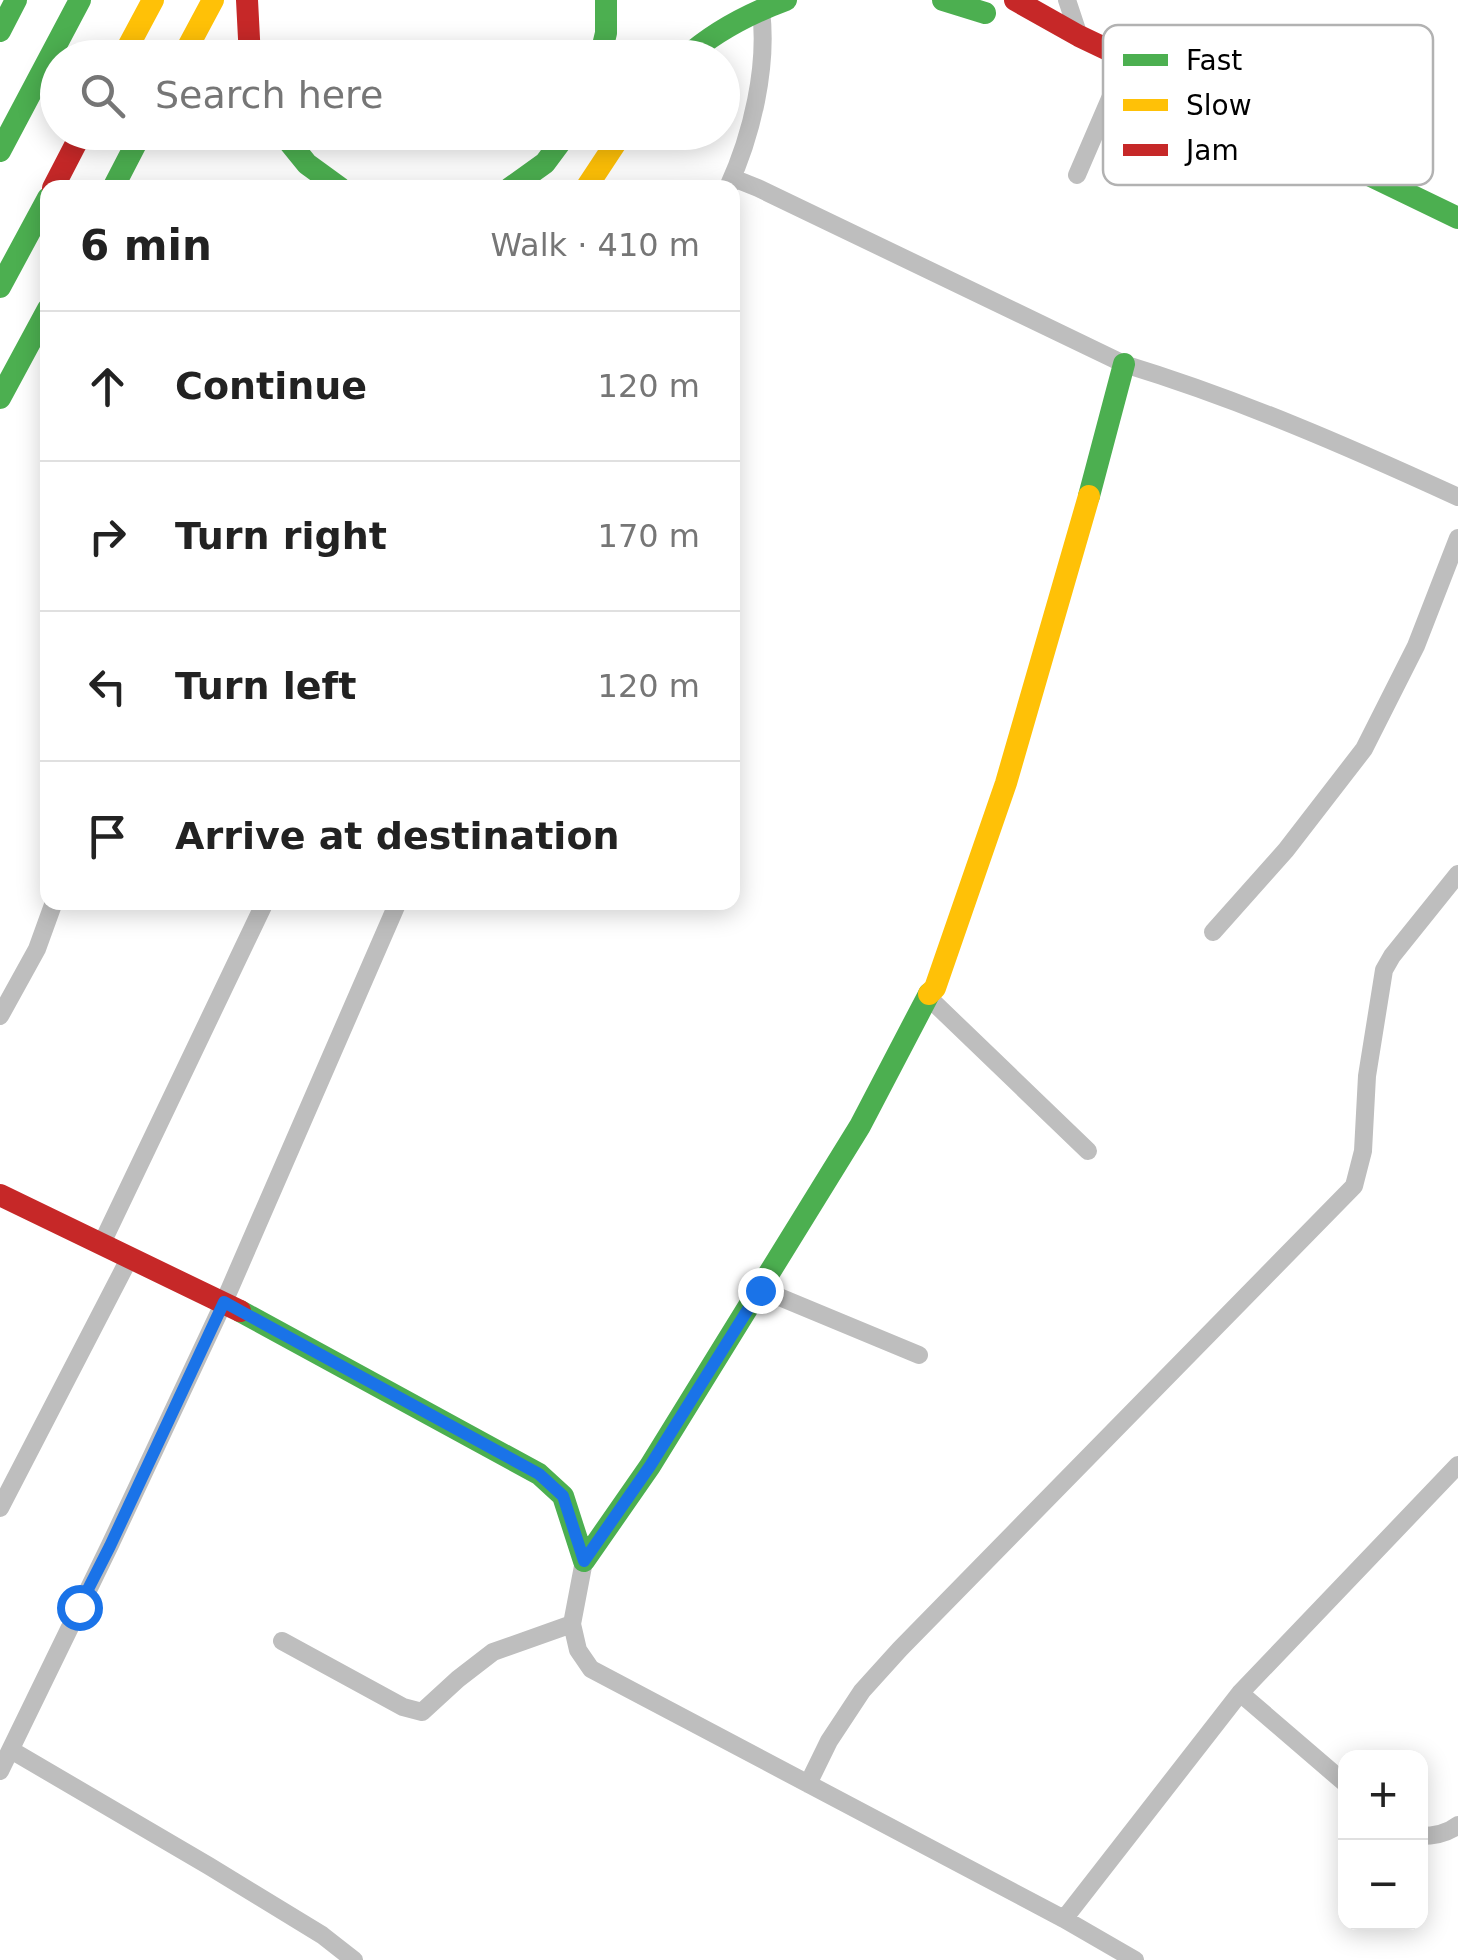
<!DOCTYPE html>
<html lang="en">
<head>
<meta charset="utf-8">
<style>
	body { margin:0; font-family:"DejaVu Sans",sans-serif; background:#f2f2f2; color:#222 }
	.controls { position:absolute; right:30px; bottom:30px; display:grid; overflow:hidden; border-radius:20px; box-shadow:0 5px 25px #0003 }
	.controls button { width:90px; height:90px; display:grid; place-items:center; padding:0; border:0; border-bottom:2px solid #e0e0e0; background:#fff; color:#222; font:50px sans-serif }
	.stop { position:absolute; width:30px; height:30px; margin:-22px; border:8px solid #1a73e8; border-radius:50%; background:#fff }
	.stop.end { background:#1a73e8; border-color:#fff; box-shadow:0 2px 10px #0008 }
	.list { margin:0; padding:0; list-style:none }
	h2 { display:flex; justify-content:space-between; align-items:center; height:130px; margin:0; padding:0 40px; font-size:42px }
	h2 small { font-size:32px; font-weight:400; color:#767676 }
	.list li { display:grid; grid-template-columns:65px 1fr auto; gap:30px; align-items:center; box-sizing:border-box; height:150px; padding:0 40px; border-top:2px solid #e0e0e0 }
	.list b { display:block; font-size:38px; white-space:nowrap }
	.list em { font-size:32px; font-style:normal; color:#767676 }
	.icon { flex:none; width:55px; height:55px; fill:none; stroke:currentColor; stroke-width:2; stroke-linecap:round; stroke-linejoin:round }
	.map { position:relative; flex:none; width:1458px; height:1960px; overflow:hidden }
	.search { position:absolute; background:#fff; box-shadow:0 5px 25px #0003; left:40px; top:40px; width:700px; height:110px; display:flex; align-items:center; gap:25px; box-sizing:border-box; padding:0 35px; border-radius:55px; color:#767676; font-size:38px }
	.panel { position:absolute; background:#fff; box-shadow:0 5px 25px #0003; left:40px; top:180px; width:700px; height:730px; border-radius:20px }
	.map>svg:first-child { display:block }
	.lines { fill:none; stroke-linecap:round; stroke-linejoin:round }
	.street { stroke:#bebebe; stroke-width:18 }
	.fast { stroke:#4caf50; stroke-width:22 }
	.slow { stroke:#ffc107; stroke-width:22 }
	.jam { stroke:#c62828; stroke-width:22 }
	.route { stroke:#1a73e8; stroke-width:12 }
	.key { fill:#fff; stroke:#b2b2b2; stroke-width:2.5 }
	.key-label { font-size:28px; fill:#000 }
</style>
</head>
<body>
<div class="map">
<svg width="1458" height="1960" viewBox="0 0 1458 1960">
	<rect width="100%" height="100%" fill="#fff"/>
	<g class="lines">
		<path class="street" d="M 1067,0 L 1079,36
			M 1077,175 L 1127,59
			M 730,183 L 738,180 L 758,188 L 1124,364 C 1239,399 1349,447 1458,497
			M 728,187 C 752,135 768,67 761,10
			M 1213,932 L 1286,850 L 1364,749 L 1416,646 L 1458,538
			M 927,996 L 1088,1151
			M 0,1016 L 37,949 L 54,902
			M 102,1243 L 265,902
			M 760,1289 L 919,1355
			M 0,1508 L 130,1257
			M 584,1561 L 572,1624 L 578,1650 L 591,1669 L 1064,1919 L 1240,1693 L 1458,1465
			M 282,1641 L 403,1707 L 422,1712 L 458,1679 L 493,1652 L 572,1624
			M 1240,1693 L 1346,1784
			M 11,1750 L 209,1866 L 322,1935 L 354,1960
			M 0,1771 L 110,1545 L 224,1302 L 398,902
			M 808,1784 L 829,1741 L 862,1691 L 900,1649 L 1354,1186 L 1363,1151 L 1367,1076 L 1384,970 L 1392,956 L 1458,874
			M 1420,1836 C 1433,1836 1448,1833 1458,1825
			M 1064,1919 L 1135,1960"/>
		<path class="fast" d="M 943,0 L 985,13
			M 0,31 L 16,0
			M 600,58 L 606,33 L 606,0
			M 685,58 C 715,31 748,14 786,0
			M 1228,107 L 1458,218
			M 281,132 L 307,164 L 340,188
			M 0,151 L 80,0
			M 113,188 L 142,132
			M 510,188 L 545,163 L 568,132
			M 0,287 L 48,198
			M 0,398 L 48,309
			M 1089,496 L 1124,364
			M 240,1311 L 539,1474 L 563,1496 L 584,1561 L 650,1466 L 860,1126 L 929,994"/>
		<path class="slow" d="M 122,58 L 153,0
			M 182,58 L 213,0
			M 586,188 L 623,132
			M 929,994 L 935,988 L 1006,783 L 1089,496"/>
		<path class="jam" d="M 247,0 L 250,58
			M 1015,0 L 1079,36 L 1228,107
			M 53,188 L 82,132
			M 0,1195 L 240,1311"/>
	</g>
	<g class="lines">
		<path class="route" d="M 79,1607 L 110,1546 L 224,1302 L 539,1474 L 563,1496 L 584,1561 L 650,1466 L 760,1290"/>
	</g>
	<rect x="1103" y="25" width="330" height="160" rx="15" class="key"/>
	<rect x="1123" y="54" width="45" height="12" fill="#4caf50"/>
	<rect x="1123" y="99" width="45" height="12" fill="#ffc107"/>
	<rect x="1123" y="144" width="45" height="12" fill="#c62828"/>
	<g class="key-label">
		<text x="1186" y="70">Fast</text>
		<text x="1186" y="115">Slow</text>
		<text x="1186" y="160">Jam</text>
	</g>
</svg>
<div class="controls">
<button>+</button>
<button>−</button>
</div>
<div class="stop" style="left:79px;top:1607px"></div>
<div class="stop end" style="left:760px;top:1290px"></div>
<div class="search"><svg class="icon" aria-label="search" viewBox="0 0 24 24"><circle cx="10" cy="10" r="6"/><path d="M15 15l6 6"/></svg>Search here</div>
<section class="panel">
<h2>6 min<small>Walk · 410 m</small></h2>
<ul class="list">
<li><svg class="icon" aria-label="ahead" viewBox="0 0 24 24"><path d="M12 20V5M6 11l6-6 6 6"/></svg><div><b>Continue</b></div><em>120 m</em></li>
<li><svg class="icon" aria-label="right" viewBox="0 0 24 24"><path d="M7 20v-9h11M14 6l5 5-5 5"/></svg><div><b>Turn right</b></div><em>170 m</em></li>
<li><svg class="icon" aria-label="left" viewBox="0 0 24 24"><path d="M17 20v-9H6M10 6l-5 5 5 5"/></svg><div><b>Turn left</b></div><em>120 m</em></li>
<li><svg class="icon" aria-label="arrive" viewBox="0 0 24 24"><path d="M6 21V4h12l-3 4 3 4H6"/></svg><div><b>Arrive at destination</b></div></li>
</ul>
</section>
</div>
</body>
</html>
